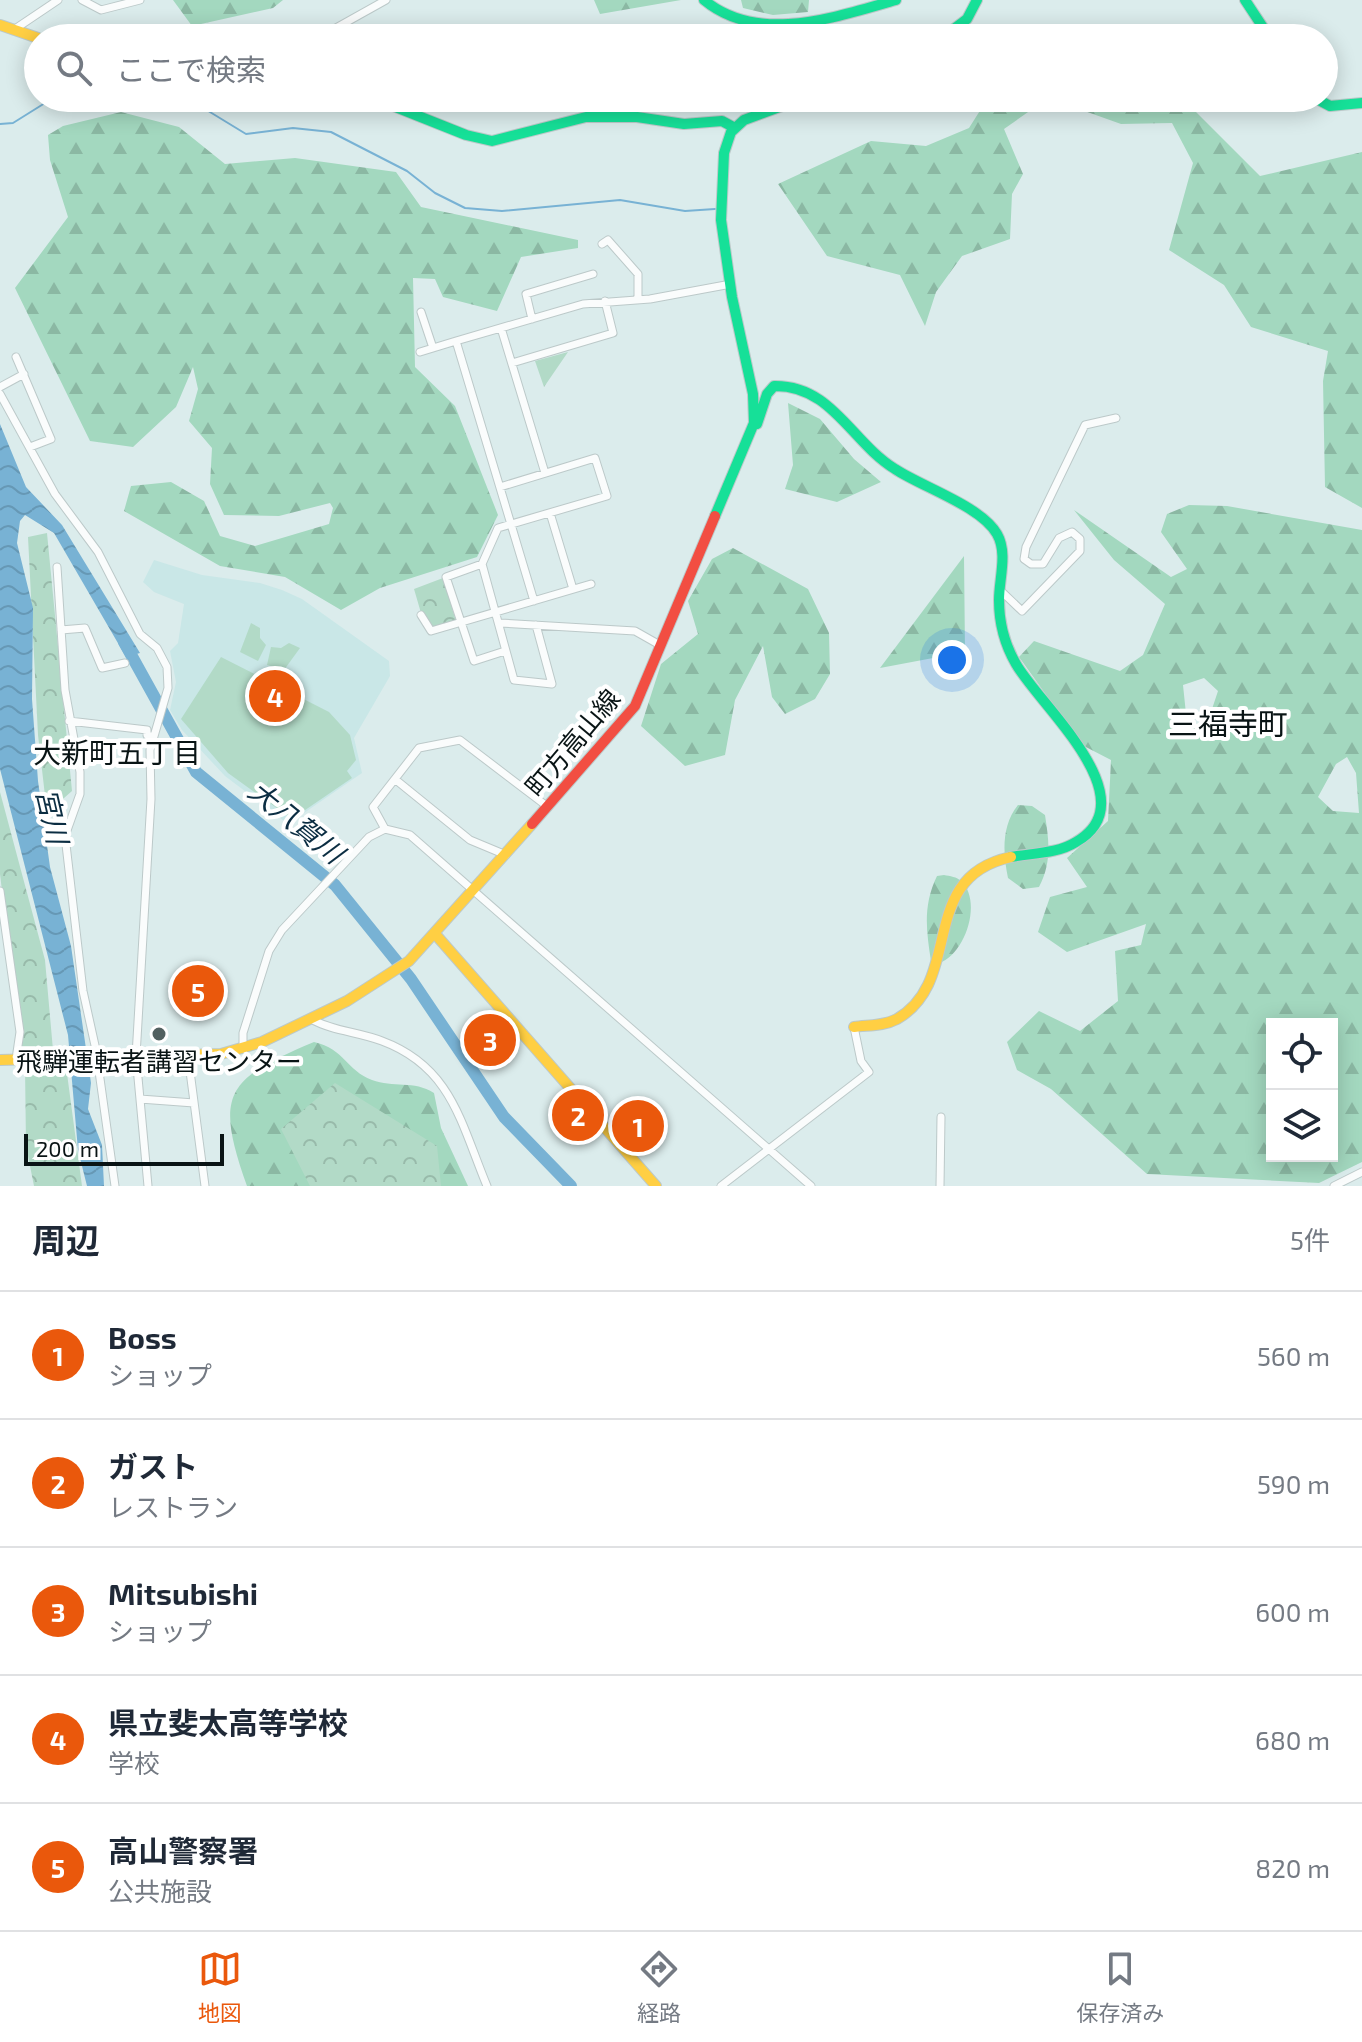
<!DOCTYPE html>
<html lang="ja">
<head>
<meta charset="utf-8">
<style>
	body { margin:0; font-family:"Exo 2","Noto Sans JP",sans-serif; background:#f6f6f7; color:#1f2937 }
	.controls { position:absolute; right:24px; bottom:24px; display:grid; overflow:hidden; border-radius:0px; box-shadow:0 4px 20px #0003 }
	.controls button { width:72px; height:72px; display:grid; place-items:center; padding:0; border:0; border-bottom:2px solid #e0e1e3; background:#fff; color:#1f2937; font:40px sans-serif }
	.scale { position:absolute; left:24px; bottom:20px; width:200px; box-sizing:border-box; padding-left:8px; border:4px solid #091415; border-top:0; font-size:22px; line-height:28px; white-space:nowrap; color:#091415; -webkit-text-stroke:6px #fff; paint-order:stroke }
	.you { position:absolute; left:952px; top:660px; width:28px; height:28px; margin:-20px; border:6px solid #fff; border-radius:50%; background:#1a73e8; box-shadow:0 0 0 12px #1a73e833 }
	.badge { display:grid; place-items:center; width:52px; height:52px; border-radius:50%; background:#ea580c; color:#fff; font-size:26px; font-weight:700 }
	.pin { position:absolute; translate:-50% -50%; border:4px solid #fff; box-shadow:0 2px 8px #0006 }
	.list { margin:0; padding:0; list-style:none }
	h2 { display:flex; justify-content:space-between; align-items:center; height:104px; margin:0; padding:0 32px; font-size:34px }
	h2 small { font-size:26px; font-weight:400; color:#747a83 }
	.list li { display:grid; grid-template-columns:52px 1fr auto; gap:24px; align-items:center; box-sizing:border-box; height:128px; padding:0 32px; border-top:2px solid #e0e1e3 }
	.list b { display:block; font-size:30px; white-space:nowrap }
	.list p { margin:0; font-size:26px; white-space:nowrap; color:#747a83 }
	.list em { font-size:26px; font-style:normal; color:#747a83 }
	.icon { flex:none; width:44px; height:44px; fill:none; stroke:currentColor; stroke-width:2; stroke-linecap:round; stroke-linejoin:round }
	.map { position:relative; flex:none; width:1362px; height:1186px; overflow:hidden }
	.search { position:absolute; background:#fff; box-shadow:0 4px 20px #0003; left:24px; right:24px; top:24px; height:88px; display:flex; align-items:center; gap:20px; box-sizing:border-box; padding:0 28px; border-radius:44px; color:#747a83; font-size:30px }
	.sheet { height:744px; background:#fff }
	nav { display:flex; justify-content:space-around; align-items:center; box-sizing:border-box; height:112px; border-top:2px solid #e0e1e3; background:#fff; font-size:22px; color:#747a83 }
	nav a { display:grid; justify-items:center; gap:4px }
	nav .on { color:#ea580c }
	.map>svg:first-child { display:block }
	.built { fill:#c9e7e7 }
	.grass { fill:#b2dac7 }
	.forest { fill:url(#forest-firs); fill-rule:evenodd }
	.park { fill:url(#park-crowns) }
	.water { fill:url(#water-waves) }
	.lines { fill:none; stroke-linecap:round; stroke-linejoin:round }
	.stream { stroke:#78b2d4; stroke-width:2 }
	.river { stroke:#78b2d4; stroke-width:12 }
	.street-casing { stroke:#bcc9c9; stroke-width:9 }
	.fast-casing { stroke:#bcc9c9; stroke-width:12 }
	.slow-casing { stroke:#bcc9c9; stroke-width:12 }
	.jam-casing { stroke:#bcc9c9; stroke-width:12 }
	.street { stroke:#fafcfc; stroke-width:7 }
	.fast { stroke:#16e098; stroke-width:10 }
	.slow { stroke:#ffcf43; stroke-width:10 }
	.jam { stroke:#f24e42; stroke-width:10 }
	.poi-dot { fill:#526060; stroke:#fff; stroke-width:3 }
	.labels { text-anchor:middle; stroke-width:8; stroke-linejoin:round; paint-order:stroke }
	.street-label { font-size:26px; fill:#091415; stroke:#fff }
	.poi-label { font-size:26px; fill:#091415; stroke:#fff }
	.neighbourhood-label { font-size:28px; fill:#091415; stroke:#fff }
	.water-label { font-size:28px; font-style:italic; fill:#0b2d42; stroke:#fff }
	.quarter-label { font-size:30px; fill:#091415; stroke:#fff }
</style>
</head>
<body>
<div class="map">
<svg width="1362" height="1186" viewBox="0 0 1362 1186">
	<defs>
		<pattern id="forest-firs" width="22" height="20" patternUnits="userSpaceOnUse" patternTransform="scale(2)"><rect width="22" height="20" fill="#a3d8bf"/><path d="M5 1l3.5 6h-7zM16 11l3.5 6h-7z" fill="#8bb8a3"/></pattern>
		<pattern id="park-crowns" width="20" height="18" patternUnits="userSpaceOnUse" patternTransform="scale(2)"><rect width="20" height="18" fill="#b2dac7"/><path d="M2 6a3 3 0 1 1 6 0M12 15a3 3 0 1 1 6 0" fill="none" stroke="#98baaa"/></pattern>
		<pattern id="water-waves" width="16" height="10" patternUnits="userSpaceOnUse" patternTransform="scale(2)"><rect width="16" height="10" fill="#78b2d4"/><path d="M0 5q4-4 8 0t8 0" fill="none" stroke="#6698b5"/></pattern>
	</defs>
	<rect width="100%" height="100%" fill="#dbecec"/>
	<path class="built" d="M 154,560 L 202,575 L 260,583 L 282,590 L 302,599 L 389,661 L 390,676 L 354,738 L 362,773 L 288,824 L 225,776 L 182,730 L 170,710 L 176,682 L 170,651 L 178,643 L 184,604 L 154,592 L 143,582 Z"/>
	<path class="grass" d="M 251,623 L 260,628 L 260,638 L 266,645 L 258,661 L 240,652 Z
		M 289,643 L 300,648 L 284,670 L 267,665 L 271,647 L 281,648 Z
		M 221,657 L 329,712 L 350,735 L 356,760 L 347,771 L 352,778 L 292,819 L 228,773 L 181,719 Z"/>
	<path class="forest" d="M 173,0 L 283,0 L 273,8 L 192,26 Z
		M 594,0 L 681,0 L 600,14 Z
		M 741,0 L 809,0 L 808,12 L 773,15 L 743,8 Z
		M 988,98 L 1182,98 L 1260,176 L 1362,152 L 1362,508 L 1325,487 L 1323,381 L 1328,351 L 1251,327 L 1224,285 L 1169,250 L 1193,163 L 1172,123 L 1121,124 L 1048,98 L 1004,129 L 1023,174 L 1012,194 L 1010,239 L 962,256 L 936,292 L 925,326 L 900,275 L 827,256 L 778,184 L 871,141 L 926,146 L 969,128 Z
		M 121,112 L 179,127 L 225,164 L 295,158 L 396,172 L 421,207 L 578,240 L 578,248 L 521,257 L 497,311 L 443,297 L 435,279 L 413,278 L 415,367 L 455,406 L 498,515 L 477,557 L 380,588 L 341,610 L 285,577 L 220,566 L 124,511 L 131,486 L 171,482 L 204,501 L 220,536 L 255,546 L 329,524 L 333,508 L 330,503 L 279,516 L 224,515 L 210,484 L 212,448 L 189,421 L 198,389 L 193,367 L 176,407 L 133,447 L 90,441 L 15,288 L 68,217 L 50,160 L 48,135 L 63,126 Z
		M 788,403 L 820,419 L 854,459 L 881,482 L 837,502 L 785,489 L 793,465 Z
		M 1189,505 L 1227,506 L 1362,530 L 1362,1162 L 1319,1183 L 1147,1174 L 1051,1089 L 1017,1070 L 1007,1042 L 1039,1011 L 1080,1031 L 1118,1001 L 1115,951 L 1141,945 L 1146,924 L 1067,952 L 1038,932 L 1050,897 L 1087,887 L 1067,858 L 1108,821 L 1111,760 L 1082,745 L 1019,657 L 1034,641 L 1120,671 L 1143,655 L 1165,604 L 1114,560 L 1074,510 L 1171,577 L 1187,569 L 1161,532 L 1167,514 ZM 1204,678 L 1218,691 L 1212,709 L 1188,733 L 1183,685 ZM 1347,757 L 1356,773 L 1359,813 L 1333,811 L 1318,797 L 1336,764 ZM 1272,1024 L 1332,1024 L 1332,1156 L 1272,1156 Z
		M 733,548 L 808,589 L 829,633 L 830,674 L 815,699 L 785,714 L 772,697 L 763,646 L 735,700 L 725,755 L 685,766 L 641,726 L 661,664 L 698,634 L 688,601 L 712,559 Z
		M 964,556 L 965,652 L 880,668 Z
		M 1018,805 L 1032,806 L 1045,815 C 1049,841 1052,862 1039,887 L 1023,889 L 1008,878 C 1003,854 1001,826 1018,805 Z
		M 944,875 C 950,876 957,877 961,881 C 983,901 965,955 939,963 L 931,961 C 926,930 923,905 937,876 Z
		M 314,1042 C 345,1049 346,1070 372,1080 C 393,1088 414,1080 434,1093 L 441,1128 L 468,1186 L 247,1186 C 214,1093 226,1079 314,1042 Z"/>
	<path class="park" d="M 568,352 L 544,387 L 535,361 Z
		M 47,533 L 72,791 L 47,813 L 38,735 L 28,537 Z
		M 443,578 L 456,621 L 432,628 L 421,613 L 414,589 Z
		M 0,792 L 45,960 L 53,1050 L 21,1051 L 0,874 Z
		M 66,1066 L 82,1186 L 34,1186 L 26,1146 L 25,1067 Z
		M 335,1083 L 437,1146 L 441,1186 L 310,1186 L 281,1129 Z"/>
	<path class="water" d="M 0,424 L 26,487 L 62,525 L 140,653 L 126,657 L 54,533 L 25,515 L 20,521 L 17,543 L 33,608 L 32,699 L 38,781 L 50,867 L 71,946 L 91,1083 L 88,1109 L 102,1145 L 104,1186 L 87,1186 L 78,1150 L 68,1035 L 0,769 Z"/>
	<g class="lines">
		<path class="stream" d="M 187,98 L 246,134 L 293,128 L 331,132 L 407,171 L 435,193 L 465,208 L 502,211 L 620,200 L 685,211 L 715,209
			M 0,124 L 13,123 L 53,98"/>
		<path class="river" d="M 124,642 L 196,772 L 335,885 L 411,979 L 504,1117 L 571,1186"/>
		<defs>
			<path id="street" d="M 82,0 L 101,10 L 140,0
				M 15,29 L 58,0
				M 318,38 L 386,0
				M 602,244 L 608,240 L 638,274 L 638,299
				M 421,312 L 433,348
				M 532,319 L 526,294 L 593,274
				M 501,328 L 545,473
				M 420,352 L 456,341
				M 16,357 L 51,439 L 30,447
				M 512,363 L 613,333 L 605,301
				M 0,387 L 24,374
				M 0,394 L 55,494 L 98,552 L 140,634 L 157,648 L 167,667 L 168,688 L 150,750 L 151,799 L 136,1056 L 148,1186
				M 500,487 L 595,458 L 607,496 L 498,528 L 482,564 L 514,680 L 552,684 L 536,625
				M 550,513 L 573,589
				M 482,564 L 446,577 L 474,661 L 505,651
				M 57,567 L 65,690 L 80,772 L 80,794 L 65,836 L 83,991 L 96,1050 L 115,1186
				M 1000,590 L 1022,611 L 1080,551 L 1080,539 L 1072,532 L 1059,538 L 1043,564 L 1031,564 L 1024,559 L 1026,547 L 1085,425 L 1116,418
				M 534,601 L 456,341 L 583,304 L 650,299 L 731,284
				M 421,615 L 431,631 L 591,584
				M 500,623 L 635,631 L 658,644
				M 61,630 L 85,628 L 102,668 L 125,663
				M 69,721 L 147,730 L 147,735 L 152,736
				M 396,780 L 470,840 L 506,855
				M 385,829 L 373,807 L 419,748 L 460,740 L 548,807
				M 0,891 L 20,1032 L 16,1059
				M 311,1019 C 332,1031 359,1032 382,1041 C 452,1067 461,1124 487,1186
				M 243,1049 L 243,1033 L 269,951 L 282,930 L 369,837 L 385,829 L 410,835 L 811,1186
				M 188,1056 L 205,1186
				M 140,1099 L 194,1103
				M 721,1186 L 869,1072 L 861,1061 L 854,1027
				M 940,1186 L 941,1117
				M 1334,1186 L 1362,1172"/>
			<path id="fast" d="M 704,0 C 758,45 835,17 896,0
				M 1245,0 L 1270,38
				M 942,38 L 967,19 L 977,0
				M 373,98 L 466,135 L 492,141 L 586,117 L 637,117 L 684,124 L 722,121 L 735,128
				M 1315,98 L 1330,106 L 1362,103
				M 757,424 L 767,394 L 774,386 C 832,385 851,442 895,469 C 922,487 981,506 997,534 C 1008,553 999,579 999,600 C 999,622 1005,645 1016,664 C 1039,705 1150,799 1076,842 C 1057,854 1032,853 1011,857
				M 715,516 L 754,423 L 753,394 L 732,297 L 721,220 L 724,153 L 731,132 L 744,120 L 804,98"/>
			<path id="slow" d="M 0,25 L 38,38
				M 436,935 L 656,1186
				M 854,1027 C 868,1025 884,1026 897,1019 C 965,980 916,877 1011,857
				M 0,1060 L 221,1054 L 262,1042 L 347,1001 L 409,961 L 532,824"/>
			<path id="jam" d="M 532,824 L 635,706 L 715,516"/>
		</defs>
		<use href="#street" class="street-casing"/>
		<use href="#fast" class="fast-casing"/>
		<use href="#slow" class="slow-casing"/>
		<use href="#jam" class="jam-casing"/>
		<use href="#street" class="street"/>
		<use href="#fast" class="fast"/>
		<use href="#slow" class="slow"/>
		<use href="#jam" class="jam"/>
	</g>
	<circle class="poi-dot" cx="159" cy="1034" r="8"/>
	<g class="labels">
		<g class="street-label">
			<text transform="translate(573 743) rotate(-50)" y="9">町方高山線</text>
		</g>
		<g class="poi-label">
			<text x="159" y="1071">飛騨運転者講習センター</text>
		</g>
		<g class="neighbourhood-label">
			<text x="117" y="763">大新町五丁目</text>
		</g>
		<g class="water-label">
			<text transform="translate(52 816) rotate(77)" y="10">宮川</text>
			<text transform="translate(296 822) rotate(39)" y="10">大八賀川</text>
		</g>
		<g class="quarter-label">
			<text x="1228" y="735">三福寺町</text>
		</g>
	</g>
</svg>
<div class="controls">
<button><svg class="icon" aria-label="locate" viewBox="0 0 24 24"><circle cx="12" cy="12" r="6"/><path d="M12 2v4M12 18v4M2 12h4M18 12h4"/></svg></button>
<button><svg class="icon" aria-label="layers" viewBox="0 0 24 24"><path d="M12 4l9 5-9 5-9-5zM3 14l9 5 9-5"/></svg></button>
</div>
<div class="scale">200 m</div>
<div class="you"></div>
<div class="pin badge" style="left:638px;top:1126px">1</div>
<div class="pin badge" style="left:578px;top:1115px">2</div>
<div class="pin badge" style="left:490px;top:1040px">3</div>
<div class="pin badge" style="left:275px;top:696px">4</div>
<div class="pin badge" style="left:198px;top:991px">5</div>
<div class="search"><svg class="icon" aria-label="search" viewBox="0 0 24 24"><circle cx="10" cy="10" r="6"/><path d="M15 15l6 6"/></svg>ここで検索</div>
</div>
<section class="sheet">
<h2>周辺<small>5件</small></h2>
<ul class="list">
<li><span class="badge">1</span><div><b>Boss</b><p>ショップ</p></div><em>560 m</em></li>
<li><span class="badge">2</span><div><b>ガスト</b><p>レストラン</p></div><em>590 m</em></li>
<li><span class="badge">3</span><div><b>Mitsubishi</b><p>ショップ</p></div><em>600 m</em></li>
<li><span class="badge">4</span><div><b>県立斐太高等学校</b><p>学校</p></div><em>680 m</em></li>
<li><span class="badge">5</span><div><b>高山警察署</b><p>公共施設</p></div><em>820 m</em></li>
</ul>
</section>
<nav>
<a class="on"><svg class="icon" aria-label="map" viewBox="0 0 24 24"><path d="M3 6l6-2 6 2 6-2v14l-6 2-6-2-6 2zM9 4v14M15 6v14"/></svg>地図</a>
<a><svg class="icon" aria-label="directions" viewBox="0 0 24 24"><path d="M12 3l9 9-9 9-9-9zM9 14v-3h6M13 9l2 2-2 2"/></svg>経路</a>
<a><svg class="icon" aria-label="saved" viewBox="0 0 24 24"><path d="M7 4h10v16l-5-4-5 4z"/></svg>保存済み</a>
</nav>
</body>
</html>
